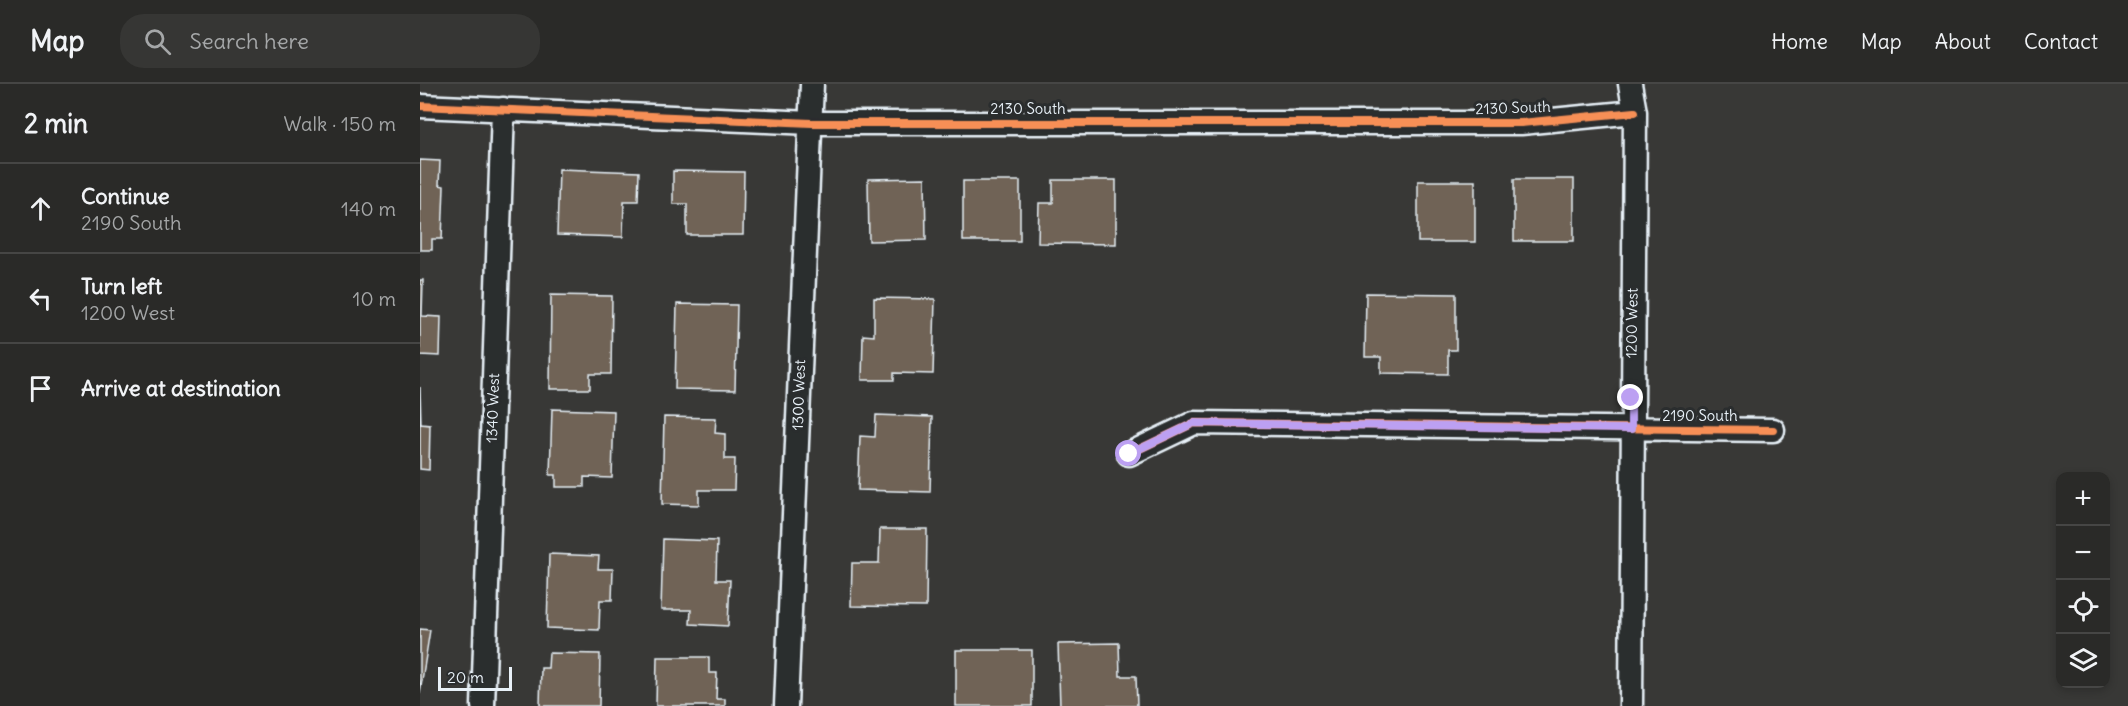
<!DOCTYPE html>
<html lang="en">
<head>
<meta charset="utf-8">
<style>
	body { margin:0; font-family:Delius,sans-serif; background:#363634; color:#f1f3f6 }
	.controls { position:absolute; right:18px; bottom:18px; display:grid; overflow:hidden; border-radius:12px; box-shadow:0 3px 9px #0003 }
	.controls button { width:54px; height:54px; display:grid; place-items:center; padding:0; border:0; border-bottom:2px solid #464645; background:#2a2a28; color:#f1f3f6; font:30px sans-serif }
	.scale { position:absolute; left:18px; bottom:15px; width:74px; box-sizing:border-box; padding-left:6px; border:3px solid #e8f1f8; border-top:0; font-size:16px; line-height:21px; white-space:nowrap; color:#e8f1f8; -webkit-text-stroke:4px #2a2d2e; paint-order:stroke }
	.stop { position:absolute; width:18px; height:18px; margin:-14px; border:4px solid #bca0f2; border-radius:50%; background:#fff }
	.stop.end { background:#bca0f2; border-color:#fff; box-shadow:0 2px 6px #0008 }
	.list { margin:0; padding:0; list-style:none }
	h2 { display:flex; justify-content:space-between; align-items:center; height:78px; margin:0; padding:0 24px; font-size:26px }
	h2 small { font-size:20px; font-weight:400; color:#a5a7a8 }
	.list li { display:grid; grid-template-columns:39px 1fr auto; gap:18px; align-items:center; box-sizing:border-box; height:90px; padding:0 24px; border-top:2px solid #464645 }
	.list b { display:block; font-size:22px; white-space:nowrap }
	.list p { margin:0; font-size:20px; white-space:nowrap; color:#a5a7a8 }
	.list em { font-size:20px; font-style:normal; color:#a5a7a8 }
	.icon { flex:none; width:33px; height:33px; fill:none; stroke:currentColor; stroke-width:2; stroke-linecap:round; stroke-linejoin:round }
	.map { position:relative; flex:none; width:1708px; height:622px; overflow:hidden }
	header { display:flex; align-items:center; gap:36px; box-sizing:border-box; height:84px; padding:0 30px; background:#2a2a28; border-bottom:2px solid #464645 }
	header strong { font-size:28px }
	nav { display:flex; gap:33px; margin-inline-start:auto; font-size:21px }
	.search { width:420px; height:54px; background:#363634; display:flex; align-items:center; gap:15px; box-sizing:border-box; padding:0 21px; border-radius:24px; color:#a5a7a8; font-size:22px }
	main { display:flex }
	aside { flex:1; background:#2a2a28 }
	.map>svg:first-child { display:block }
	.building { fill:#6f6456; stroke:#e8f1f8; stroke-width:1.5 }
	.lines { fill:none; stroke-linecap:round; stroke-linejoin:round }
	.minor-casing { stroke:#e8f1f8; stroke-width:27 }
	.minor { stroke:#2a2d2e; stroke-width:22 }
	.cycleway-casing { stroke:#2a2d2e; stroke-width:11 }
	.cycleway { stroke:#f78f57; stroke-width:8 }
	.route { stroke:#bca0f2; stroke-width:8 }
	.labels { text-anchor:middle; stroke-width:6; stroke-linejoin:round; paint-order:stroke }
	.street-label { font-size:15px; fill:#e8f1f8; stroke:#2a2d2e }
</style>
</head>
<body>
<header>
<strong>Map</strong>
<div class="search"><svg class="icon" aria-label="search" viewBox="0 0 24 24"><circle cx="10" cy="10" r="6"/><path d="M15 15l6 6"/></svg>Search here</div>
<nav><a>Home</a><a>Map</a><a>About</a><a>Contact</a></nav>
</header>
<main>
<aside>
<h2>2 min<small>Walk · 150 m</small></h2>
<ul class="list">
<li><svg class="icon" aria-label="ahead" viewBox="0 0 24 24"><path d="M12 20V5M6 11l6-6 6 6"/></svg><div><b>Continue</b><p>2190 South</p></div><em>140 m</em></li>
<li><svg class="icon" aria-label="left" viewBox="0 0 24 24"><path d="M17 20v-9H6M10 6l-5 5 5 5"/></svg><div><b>Turn left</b><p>1200 West</p></div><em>10 m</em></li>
<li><svg class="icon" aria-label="arrive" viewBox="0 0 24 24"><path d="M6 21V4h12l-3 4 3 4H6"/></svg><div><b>Arrive at destination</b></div></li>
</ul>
</aside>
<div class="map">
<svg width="1708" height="622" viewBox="0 0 1708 622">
	<rect width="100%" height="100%" fill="#383836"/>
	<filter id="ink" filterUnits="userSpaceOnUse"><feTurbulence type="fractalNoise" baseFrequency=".0167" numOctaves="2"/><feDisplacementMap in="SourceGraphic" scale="12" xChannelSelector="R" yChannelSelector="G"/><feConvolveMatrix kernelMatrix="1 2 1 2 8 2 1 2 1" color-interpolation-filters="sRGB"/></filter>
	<g filter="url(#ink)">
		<path class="building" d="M 0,76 L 20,77 L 19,101 L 24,102 L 22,155 L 12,155 L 12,166 L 0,166 Z
			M 139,85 L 219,88 L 218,117 L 204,117 L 203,153 L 137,151 Z
			M 253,87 L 324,88 L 323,151 L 267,151 L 267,120 L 253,120 Z
			M 505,94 L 506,156 L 449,157 L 448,95 Z
			M 1094,95 L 1154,95 L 1154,157 L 1094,157 Z
			M 633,96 L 696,96 L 696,160 L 618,159 L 619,119 L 633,119 Z
			M 543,97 L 600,97 L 600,157 L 543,157 Z
			M 998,97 L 1055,97 L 1055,158 L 998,158 Z
			M 0,196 L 3,196 L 2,232 L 21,233 L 20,272 L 0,271 Z
			M 946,209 L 1036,210 L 1036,266 L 1028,266 L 1028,290 L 961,289 L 961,273 L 945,273 Z
			M 131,211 L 192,212 L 191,290 L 170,290 L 170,305 L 130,305 Z
			M 454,214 L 515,215 L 513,290 L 474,289 L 474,296 L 442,296 L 443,251 L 454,252 Z
			M 257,220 L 317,221 L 315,306 L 255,305 Z
			M 0,303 L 1,340 L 10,341 L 9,386 L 0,385 Z
			M 132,325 L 194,327 L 192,394 L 164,393 L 164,403 L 136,403 L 136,391 L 130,391 Z
			M 456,331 L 512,333 L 510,408 L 438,406 L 440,352 L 455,353 Z
			M 244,333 L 296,334 L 295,349 L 305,350 L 305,375 L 315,375 L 314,406 L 279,406 L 279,421 L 242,420 Z
			M 460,445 L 507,445 L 506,523 L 431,522 L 432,479 L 459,479 Z
			M 243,455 L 297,457 L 296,496 L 310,496 L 308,542 L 270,540 L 271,526 L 241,526 Z
			M 129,470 L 179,472 L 178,485 L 193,485 L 192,516 L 180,516 L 179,546 L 127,544 Z
			M 0,545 L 10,546 L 0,609 Z
			M 699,559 L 700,592 L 716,592 L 717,622 L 640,622 L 638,560 Z
			M 536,566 L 612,566 L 612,622 L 536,622 Z
			M 129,569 L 180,570 L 179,622 L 120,622 L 121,584 L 128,584 Z
			M 237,573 L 289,573 L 289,589 L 297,589 L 296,615 L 305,615 L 305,622 L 236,622 Z"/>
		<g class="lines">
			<defs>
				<path id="minor" d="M 1210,0 L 1215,28 L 1211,622
					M 0,22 L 391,39 L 1101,39 L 1215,28
					M 709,370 L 774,339 L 1353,346
					M 63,622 L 83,25
					M 366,622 L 392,0"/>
			</defs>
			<use href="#minor" class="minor-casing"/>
			<use href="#minor" class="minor"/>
			<defs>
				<path id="cycleway" d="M 0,22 L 391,39 L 1101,39 L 1215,28
					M 709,370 L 774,339 L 1353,346"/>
			</defs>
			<use href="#cycleway" class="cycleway-casing"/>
			<use href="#cycleway" class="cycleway"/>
		</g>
	</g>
	<g class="lines" filter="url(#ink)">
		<path class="route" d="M 709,370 L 774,339 L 1211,345 L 1211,314"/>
	</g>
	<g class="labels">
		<g class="street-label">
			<text transform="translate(1093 24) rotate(-2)" y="5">2130 South</text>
			<text x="608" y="30">2130 South</text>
			<text transform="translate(1212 239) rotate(-89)" y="5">1200 West</text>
			<text transform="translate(379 311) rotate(-88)" y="5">1300 West</text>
			<text transform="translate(73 324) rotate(-88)" y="5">1340 West</text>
			<text x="1280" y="337">2190 South</text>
		</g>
	</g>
</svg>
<div class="controls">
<button>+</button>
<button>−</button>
<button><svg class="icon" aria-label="locate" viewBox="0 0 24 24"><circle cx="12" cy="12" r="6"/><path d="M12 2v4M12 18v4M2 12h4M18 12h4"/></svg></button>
<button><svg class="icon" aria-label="layers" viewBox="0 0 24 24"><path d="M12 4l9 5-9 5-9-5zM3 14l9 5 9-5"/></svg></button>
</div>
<div class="scale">20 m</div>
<div class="stop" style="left:709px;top:370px"></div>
<div class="stop end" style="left:1211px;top:314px"></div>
</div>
</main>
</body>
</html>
